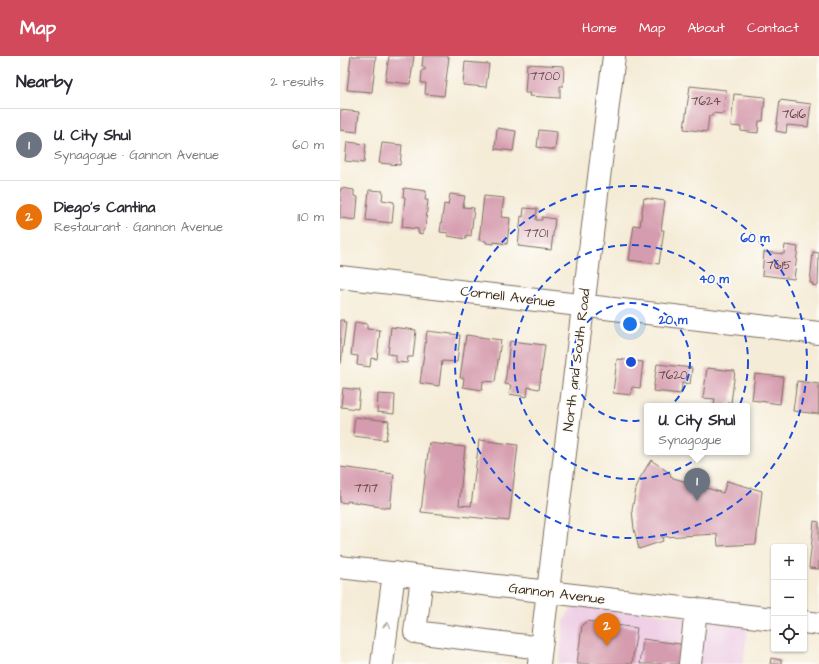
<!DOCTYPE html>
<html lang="en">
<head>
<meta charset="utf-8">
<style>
	body { margin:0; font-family:"Architects Daughter",sans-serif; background:#f2f2f3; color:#2b2b33 }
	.controls { position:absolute; right:12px; bottom:12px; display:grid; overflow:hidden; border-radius:4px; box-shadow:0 1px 3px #0004 }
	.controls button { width:36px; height:36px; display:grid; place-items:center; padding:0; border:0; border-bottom:1px solid #e1e1e2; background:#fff; color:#2b2b33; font:20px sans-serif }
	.you { position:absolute; left:290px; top:268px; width:14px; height:14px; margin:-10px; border:3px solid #fff; border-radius:50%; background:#1a73e8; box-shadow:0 0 0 6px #1a73e833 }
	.badge { display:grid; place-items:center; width:26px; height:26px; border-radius:50%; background:#d1495b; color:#fff; font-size:13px; font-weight:700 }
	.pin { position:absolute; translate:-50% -33px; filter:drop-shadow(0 1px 2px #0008) }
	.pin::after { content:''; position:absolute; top:21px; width:14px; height:12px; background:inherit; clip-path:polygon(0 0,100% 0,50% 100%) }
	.popup { position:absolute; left:304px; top:347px; width:106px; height:52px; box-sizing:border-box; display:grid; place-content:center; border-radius:4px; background:#fff; filter:drop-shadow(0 1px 3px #0005); font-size:13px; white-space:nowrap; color:#7c7c81 }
	.popup b { font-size:15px; color:#2b2b33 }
	.popup::after { content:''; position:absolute; left:50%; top:100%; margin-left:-8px; border:8px solid transparent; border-top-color:#fff }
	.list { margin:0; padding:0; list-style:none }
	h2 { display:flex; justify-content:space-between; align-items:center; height:52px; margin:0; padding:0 16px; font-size:17px }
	h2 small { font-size:13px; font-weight:400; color:#7c7c81 }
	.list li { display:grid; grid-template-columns:26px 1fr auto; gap:12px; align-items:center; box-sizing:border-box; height:72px; padding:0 16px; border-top:1px solid #e1e1e2 }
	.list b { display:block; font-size:15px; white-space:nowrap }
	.list p { margin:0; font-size:13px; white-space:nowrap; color:#7c7c81 }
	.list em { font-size:13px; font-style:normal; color:#7c7c81 }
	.icon { flex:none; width:22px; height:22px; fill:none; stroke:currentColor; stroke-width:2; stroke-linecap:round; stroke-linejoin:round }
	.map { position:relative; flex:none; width:479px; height:608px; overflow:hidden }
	header { display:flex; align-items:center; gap:24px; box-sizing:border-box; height:56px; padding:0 20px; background:#d1495b; color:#fff }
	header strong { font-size:19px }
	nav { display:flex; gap:22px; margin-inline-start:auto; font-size:14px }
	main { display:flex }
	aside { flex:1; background:#fff }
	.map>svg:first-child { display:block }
	.built { fill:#efd0e6 }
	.building { fill:#d59bae }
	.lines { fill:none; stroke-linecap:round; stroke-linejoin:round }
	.minor-casing { stroke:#7c6e5f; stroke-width:24 }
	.minor { stroke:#fff; stroke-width:22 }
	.oneway { stroke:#a79f9a }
	.ring { fill:none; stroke:#1d4ed8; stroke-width:2; stroke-dasharray:7 5 }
	.labels { text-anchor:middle; stroke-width:3.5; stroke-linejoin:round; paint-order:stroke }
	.number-label { font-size:12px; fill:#624642 }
	.street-label { font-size:14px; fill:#3b2a1e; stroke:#fdfcf7 }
	.centre { fill:#1d4ed8; stroke:#fdfcf7; stroke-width:2 }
	.ring-label { font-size:12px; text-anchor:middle; font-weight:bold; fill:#1d4ed8; stroke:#fdfcf7; stroke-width:3.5; stroke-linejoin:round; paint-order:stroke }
</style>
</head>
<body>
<header>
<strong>Map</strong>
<nav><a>Home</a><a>Map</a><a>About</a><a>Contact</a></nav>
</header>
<main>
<aside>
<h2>Nearby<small>2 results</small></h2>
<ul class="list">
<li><span class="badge" style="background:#6b7280">1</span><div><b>U. City Shul</b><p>Synagogue · Gannon Avenue</p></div><em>60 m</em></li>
<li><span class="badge" style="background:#e8710a">2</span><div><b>Diego’s Cantina</b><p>Restaurant · Gannon Avenue</p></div><em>110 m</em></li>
</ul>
</aside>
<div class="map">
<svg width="479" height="608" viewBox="0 0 479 608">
	<rect width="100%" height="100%" fill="#fdfcf7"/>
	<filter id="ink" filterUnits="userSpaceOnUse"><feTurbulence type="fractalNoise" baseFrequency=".025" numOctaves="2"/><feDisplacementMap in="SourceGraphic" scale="8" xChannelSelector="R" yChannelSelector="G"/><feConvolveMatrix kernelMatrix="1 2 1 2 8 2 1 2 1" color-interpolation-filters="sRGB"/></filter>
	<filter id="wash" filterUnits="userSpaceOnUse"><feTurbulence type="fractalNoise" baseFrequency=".012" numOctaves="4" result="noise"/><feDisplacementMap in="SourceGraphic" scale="16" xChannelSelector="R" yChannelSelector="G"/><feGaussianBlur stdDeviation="0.9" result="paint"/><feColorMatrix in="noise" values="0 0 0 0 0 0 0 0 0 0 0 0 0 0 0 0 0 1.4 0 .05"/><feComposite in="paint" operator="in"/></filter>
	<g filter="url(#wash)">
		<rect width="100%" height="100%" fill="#f5ecd7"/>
		<path class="built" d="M 247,548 L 408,570 L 403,608 L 219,608 L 224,566 L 228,557 L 233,551 Z"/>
		<g id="blocks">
			<path class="building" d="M 11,0 L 36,0 L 32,36 L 7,34 Z
				M 49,0 L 74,0 L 70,28 L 45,25 Z
				M 83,0 L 107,0 L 109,1 L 104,40 L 85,38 L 86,27 L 81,27 L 82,14 L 85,14 L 85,11 L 82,11 Z
				M 125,6 L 149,8 L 146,31 L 123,29 Z
				M 187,8 L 224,10 L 223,30 L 220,30 L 220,42 L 189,40 L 190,37 L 185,37 Z
				M 350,30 L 386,34 L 383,58 L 373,57 L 372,60 L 369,60 L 367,76 L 344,73 Z
				M 394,38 L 425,41 L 423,65 L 419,65 L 418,77 L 401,75 L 401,71 L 391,70 Z
				M 440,44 L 471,48 L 468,71 L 447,69 L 446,77 L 436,75 Z
				M 0,54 L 19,56 L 17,76 L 0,74 Z
				M 157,72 L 176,75 L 173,95 L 155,93 Z
				M 199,74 L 217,76 L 215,94 L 197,91 Z
				M 7,86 L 26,88 L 24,107 L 5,105 Z
				M 42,87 L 62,89 L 60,109 L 39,107 Z
				M 1,132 L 14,134 L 14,140 L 18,141 L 16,164 L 0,162 L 0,139 Z
				M 64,132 L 86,135 L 85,144 L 88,144 L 85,174 L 83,174 L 83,178 L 78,177 L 78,173 L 62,171 L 65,141 L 63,141 Z
				M 29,134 L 43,135 L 42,144 L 54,146 L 52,167 L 26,164 Z
				M 110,138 L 125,140 L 123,151 L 134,152 L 131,180 L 126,179 L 126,183 L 108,180 L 108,177 L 100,176 L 104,148 L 108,149 Z
				M 144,140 L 164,142 L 161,161 L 170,162 L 167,188 L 154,186 L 154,188 L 146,187 L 146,185 L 139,184 Z
				M 304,142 L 325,145 L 321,174 L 324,174 L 319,208 L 289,204 L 294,169 L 300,170 Z
				M 184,152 L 197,153 L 196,164 L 202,164 L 202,161 L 215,163 L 211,194 L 178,190 L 181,160 L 183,161 Z
				M 445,189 L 458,191 L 454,223 L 422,219 L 424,196 L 444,198 Z
				M 473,196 L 479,197 L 478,230 L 472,229 L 473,227 L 470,227 Z
				M 0,264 L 4,264 L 3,266 L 6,266 L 1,307 L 0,307 Z
				M 15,266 L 27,268 L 27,273 L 40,274 L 37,303 L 31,302 L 30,311 L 17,309 L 18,300 L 11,299 Z
				M 51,271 L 76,274 L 73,301 L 68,301 L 67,307 L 56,306 L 56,299 L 48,298 Z
				M 87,275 L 120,279 L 117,306 L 102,305 L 99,330 L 80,327 Z
				M 126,279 L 161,284 L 155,326 L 143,325 L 142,334 L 123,331 L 124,322 L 120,322 Z
				M 170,285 L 205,289 L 199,333 L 188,331 L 187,341 L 169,338 L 171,329 L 165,328 Z
				M 277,303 L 303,306 L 300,332 L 292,331 L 291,339 L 273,337 Z
				M 317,308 L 352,312 L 350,328 L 342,327 L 341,338 L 313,335 Z
				M 367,312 L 395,315 L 391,347 L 388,346 L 388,350 L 374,350 L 375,343 L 363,342 Z
				M 415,318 L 443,321 L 440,348 L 412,344 Z
				M 457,325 L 479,328 L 479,358 L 453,355 Z
				M 3,332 L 20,334 L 18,353 L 1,351 Z
				M 38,338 L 55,339 L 54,358 L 37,356 Z
				M 15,361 L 49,365 L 46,384 L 13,380 Z
				M 139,384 L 178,389 L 169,465 L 81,456 L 89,387 L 125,391 L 119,449 L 131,450 Z
				M 311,404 L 331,418 L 330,421 L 383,437 L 387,425 L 422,435 L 416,488 L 378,490 L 377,478 L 322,481 L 323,485 L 299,493 L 294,473 L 292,454 L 296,433 L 300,422 Z
				M 0,411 L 54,418 L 50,452 L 34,450 L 34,449 L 7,445 L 7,447 L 0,446 Z
				M 474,465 L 479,466 L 479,513 L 469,512 Z
				M 247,565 L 297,572 L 292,608 L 237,608 L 242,569 Z
				M 303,583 L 347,589 L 344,608 L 300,608 Z
				M 431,602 L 441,604 L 441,608 L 430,608 Z"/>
		</g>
	</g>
	<g filter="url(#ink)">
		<use href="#blocks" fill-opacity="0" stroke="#7c6e5f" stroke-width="1"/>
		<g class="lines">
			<defs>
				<path id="minor" d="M 0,221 L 479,277
					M 0,511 L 434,563
					M 82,521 L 75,576 L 201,592
					M 464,566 L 479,568
					M 42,608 L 54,517
					M 199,608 L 274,0
					M 350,608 L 356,553"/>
			</defs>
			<use href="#minor" class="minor-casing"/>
			<use href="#minor" class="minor"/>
		</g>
		<defs><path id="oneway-chevron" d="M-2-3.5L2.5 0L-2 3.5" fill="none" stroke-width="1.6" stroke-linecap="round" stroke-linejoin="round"/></defs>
		<use class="oneway" href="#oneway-chevron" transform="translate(47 569) rotate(-83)"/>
	</g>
	<g class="ring">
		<circle cx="291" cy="306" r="59"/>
		<circle cx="291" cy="306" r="117"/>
		<circle cx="291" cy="306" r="176"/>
	</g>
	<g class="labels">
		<g class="number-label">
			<text x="205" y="24">7700</text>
			<text x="366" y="49">7624</text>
			<text x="454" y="62">7616</text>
			<text x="196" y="181">7701</text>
			<text x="439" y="213">7615</text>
			<text x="333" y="323">7620</text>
			<text x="26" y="436">7717</text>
		</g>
		<g class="street-label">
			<text transform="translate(168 240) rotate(7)" y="5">Cornell Avenue</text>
			<text transform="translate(236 304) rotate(-83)" y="5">North and South Road</text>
			<text transform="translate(217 537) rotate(7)" y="5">Gannon Avenue</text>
		</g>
	</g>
	<circle cx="291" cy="306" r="6" class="centre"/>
	<g class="ring-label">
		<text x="415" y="186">60 m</text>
		<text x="374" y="227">40 m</text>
		<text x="333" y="268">20 m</text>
	</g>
</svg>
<div class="controls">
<button>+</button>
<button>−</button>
<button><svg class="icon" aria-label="locate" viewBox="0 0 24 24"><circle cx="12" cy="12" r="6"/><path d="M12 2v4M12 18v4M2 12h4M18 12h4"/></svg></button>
</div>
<div class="you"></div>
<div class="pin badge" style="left:357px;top:445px;background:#6b7280">1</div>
<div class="popup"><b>U. City Shul</b>Synagogue</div>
<div class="pin badge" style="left:267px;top:590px;background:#e8710a">2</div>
</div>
</main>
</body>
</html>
